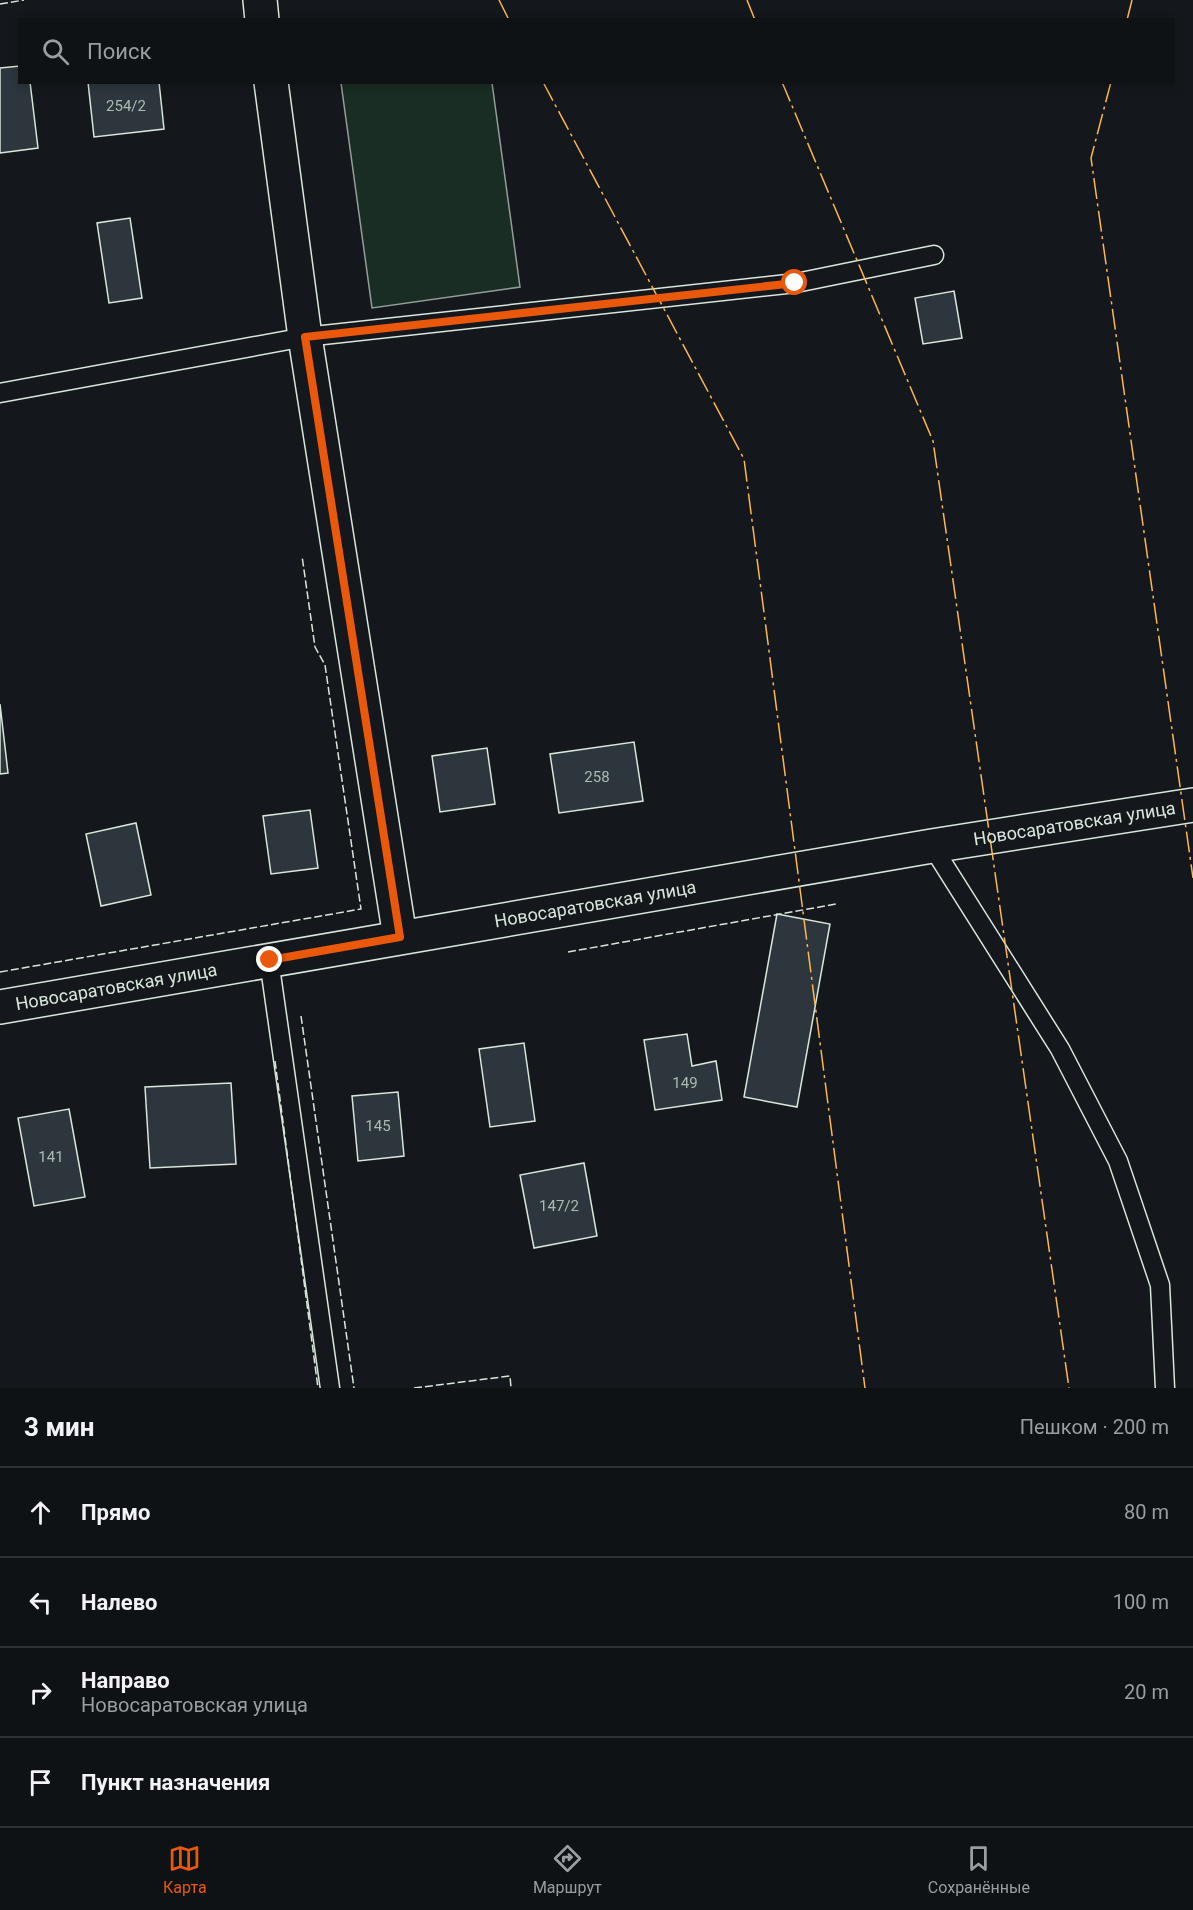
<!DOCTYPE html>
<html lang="ru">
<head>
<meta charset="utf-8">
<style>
	body { margin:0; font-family:Roboto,sans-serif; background:#181b1e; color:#f1f3f6 }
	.stop { position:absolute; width:18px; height:18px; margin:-14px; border:4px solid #ea580c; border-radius:50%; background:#fff }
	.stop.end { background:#ea580c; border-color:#fff; box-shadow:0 2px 6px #0008 }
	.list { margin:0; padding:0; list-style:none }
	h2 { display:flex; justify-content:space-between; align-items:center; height:78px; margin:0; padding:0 24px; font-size:26px }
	h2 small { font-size:20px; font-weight:400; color:#9b9ea0 }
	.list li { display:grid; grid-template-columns:39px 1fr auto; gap:18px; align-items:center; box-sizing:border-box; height:90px; padding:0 24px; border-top:2px solid #2f3234 }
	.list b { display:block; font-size:22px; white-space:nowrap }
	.list p { margin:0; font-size:20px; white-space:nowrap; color:#9b9ea0 }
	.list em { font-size:20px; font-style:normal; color:#9b9ea0 }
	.icon { flex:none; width:33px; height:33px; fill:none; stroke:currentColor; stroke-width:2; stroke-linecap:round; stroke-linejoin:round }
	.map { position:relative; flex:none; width:1193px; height:1388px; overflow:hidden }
	.search { position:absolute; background:#0f1215; box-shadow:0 3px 9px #0003; left:18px; right:18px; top:18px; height:66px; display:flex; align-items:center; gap:15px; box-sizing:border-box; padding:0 21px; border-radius:0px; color:#9b9ea0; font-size:22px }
	.sheet { height:438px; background:#0f1215 }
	nav { display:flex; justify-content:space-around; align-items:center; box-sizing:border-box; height:84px; border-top:2px solid #2f3234; background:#0f1215; font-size:16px; color:#9b9ea0 }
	nav a { display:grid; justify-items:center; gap:3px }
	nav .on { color:#ea580c }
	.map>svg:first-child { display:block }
	.green { fill:#1a2d24; stroke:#939e99; stroke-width:1.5 }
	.building { fill:#2c363c; stroke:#d8e6dc; stroke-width:1.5 }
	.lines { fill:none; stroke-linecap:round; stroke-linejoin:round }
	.lane-casing { stroke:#d8e6dc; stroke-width:21 }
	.street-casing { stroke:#d8e6dc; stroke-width:36 }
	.lane { stroke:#14181c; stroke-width:18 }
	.street { stroke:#14181c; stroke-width:33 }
	.fence { stroke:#d8e6dc; stroke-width:1.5; stroke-dasharray:8 3; stroke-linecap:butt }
	.power { stroke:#ffb74d; stroke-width:1.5; stroke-dasharray:21 4.5 3 4.5; stroke-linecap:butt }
	.route { stroke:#ea580c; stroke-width:8 }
	.labels { text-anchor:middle; stroke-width:4.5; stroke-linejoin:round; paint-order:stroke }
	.number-label { font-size:15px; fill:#adbab4 }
	.street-label { font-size:18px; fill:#d8e6dc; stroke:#14181c }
</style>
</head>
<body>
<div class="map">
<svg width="1193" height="1388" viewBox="0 0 1193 1388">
	<rect width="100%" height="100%" fill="#14181c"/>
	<path class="green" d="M 341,83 L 492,83 L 520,287 L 372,308 Z"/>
	<path class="building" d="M 20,66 L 20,82 L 30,82 L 38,148 L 0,153 L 0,68 Z
		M 88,82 L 159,82 L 164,129 L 94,137 Z
		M 130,218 L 142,298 L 109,303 L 97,223 Z
		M 954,291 L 962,338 L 923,344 L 915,298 Z
		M 0,704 L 8,773 L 0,774 Z
		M 634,742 L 643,801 L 559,813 L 550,754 Z
		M 487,748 L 495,804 L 440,812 L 432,756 Z
		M 310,810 L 318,868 L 271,874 L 263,816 Z
		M 136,823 L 151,895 L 101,906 L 86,834 Z
		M 777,914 L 830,924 L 797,1107 L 744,1097 Z
		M 687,1034 L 692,1066 L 716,1061 L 722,1100 L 655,1110 L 644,1040 Z
		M 524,1043 L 535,1121 L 490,1127 L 479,1049 Z
		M 231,1083 L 236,1164 L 150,1168 L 145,1087 Z
		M 398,1092 L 404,1156 L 358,1161 L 352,1096 Z
		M 69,1109 L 85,1197 L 34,1206 L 18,1118 Z
		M 584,1163 L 597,1236 L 534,1248 L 520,1175 Z"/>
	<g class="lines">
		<defs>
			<path id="lane" d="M 0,393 L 305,337 L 796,283 L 934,255
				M 932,846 L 1060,1049 L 1118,1161 L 1160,1285 L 1165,1388
				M 269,960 L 330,1388"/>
			<g id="street">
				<path d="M 260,0 L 262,20"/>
				<path d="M 271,82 L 305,337 L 400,937"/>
				<path id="s1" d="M 0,1007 L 932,846 L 1193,805"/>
			</g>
		</defs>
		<use href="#lane" class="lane-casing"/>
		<use href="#street" class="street-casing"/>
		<use href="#lane" class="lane"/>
		<use href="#street" class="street"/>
		<path class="fence" d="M 0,4 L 24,0
			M 568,952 L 836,904
			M 0,972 L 361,909 L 325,665 L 315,647 L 302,556
			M 301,1016 L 354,1388
			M 275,1061 L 318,1388
			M 414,1388 L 510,1376 L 511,1388"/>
		<path class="power" d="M 499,0 L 509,20
			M 747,0 L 755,20
			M 1127,20 L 1132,0
			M 543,82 L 744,459 L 865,1388
			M 782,82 L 933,441 L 1069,1388
			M 1111,82 L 1091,158 L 1193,878"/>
	</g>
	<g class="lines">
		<path class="route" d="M 270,960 L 400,937 L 305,337 L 795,283"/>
	</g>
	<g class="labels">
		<g class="number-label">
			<text x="126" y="111">254/2</text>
			<text x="597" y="782">258</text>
			<text x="685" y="1088">149</text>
			<text x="378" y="1131">145</text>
			<text x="51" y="1162">141</text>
			<text x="559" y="1211">147/2</text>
		</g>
		<g class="street-label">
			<text dy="6" stroke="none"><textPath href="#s1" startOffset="1090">Новосаратовская улица</textPath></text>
			<text dy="6" stroke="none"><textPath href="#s1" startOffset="604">Новосаратовская улица</textPath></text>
			<text dy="6" stroke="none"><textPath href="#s1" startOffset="118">Новосаратовская улица</textPath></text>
		</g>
	</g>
</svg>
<div class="stop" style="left:795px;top:283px"></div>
<div class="stop end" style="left:270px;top:960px"></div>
<div class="search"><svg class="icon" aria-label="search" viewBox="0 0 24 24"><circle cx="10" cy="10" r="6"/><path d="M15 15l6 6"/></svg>Поиск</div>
</div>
<section class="sheet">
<h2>3 мин<small>Пешком · 200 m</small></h2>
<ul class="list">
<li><svg class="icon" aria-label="ahead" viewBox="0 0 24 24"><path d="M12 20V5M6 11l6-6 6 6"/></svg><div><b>Прямо</b></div><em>80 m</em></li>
<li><svg class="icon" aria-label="left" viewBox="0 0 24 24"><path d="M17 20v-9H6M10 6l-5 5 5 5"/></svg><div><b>Налево</b></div><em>100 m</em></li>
<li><svg class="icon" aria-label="right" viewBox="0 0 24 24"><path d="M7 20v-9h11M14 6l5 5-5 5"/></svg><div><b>Направо</b><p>Новосаратовская улица</p></div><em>20 m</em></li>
<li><svg class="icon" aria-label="arrive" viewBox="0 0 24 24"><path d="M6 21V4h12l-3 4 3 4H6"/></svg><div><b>Пункт назначения</b></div></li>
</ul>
</section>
<nav>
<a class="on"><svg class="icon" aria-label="map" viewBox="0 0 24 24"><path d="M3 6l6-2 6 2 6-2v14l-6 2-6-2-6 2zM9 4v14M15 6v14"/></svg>Карта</a>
<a><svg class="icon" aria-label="directions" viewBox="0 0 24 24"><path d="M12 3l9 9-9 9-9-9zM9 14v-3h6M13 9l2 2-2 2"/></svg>Маршрут</a>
<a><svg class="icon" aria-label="saved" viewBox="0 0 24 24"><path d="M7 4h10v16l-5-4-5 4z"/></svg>Сохранённые</a>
</nav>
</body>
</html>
